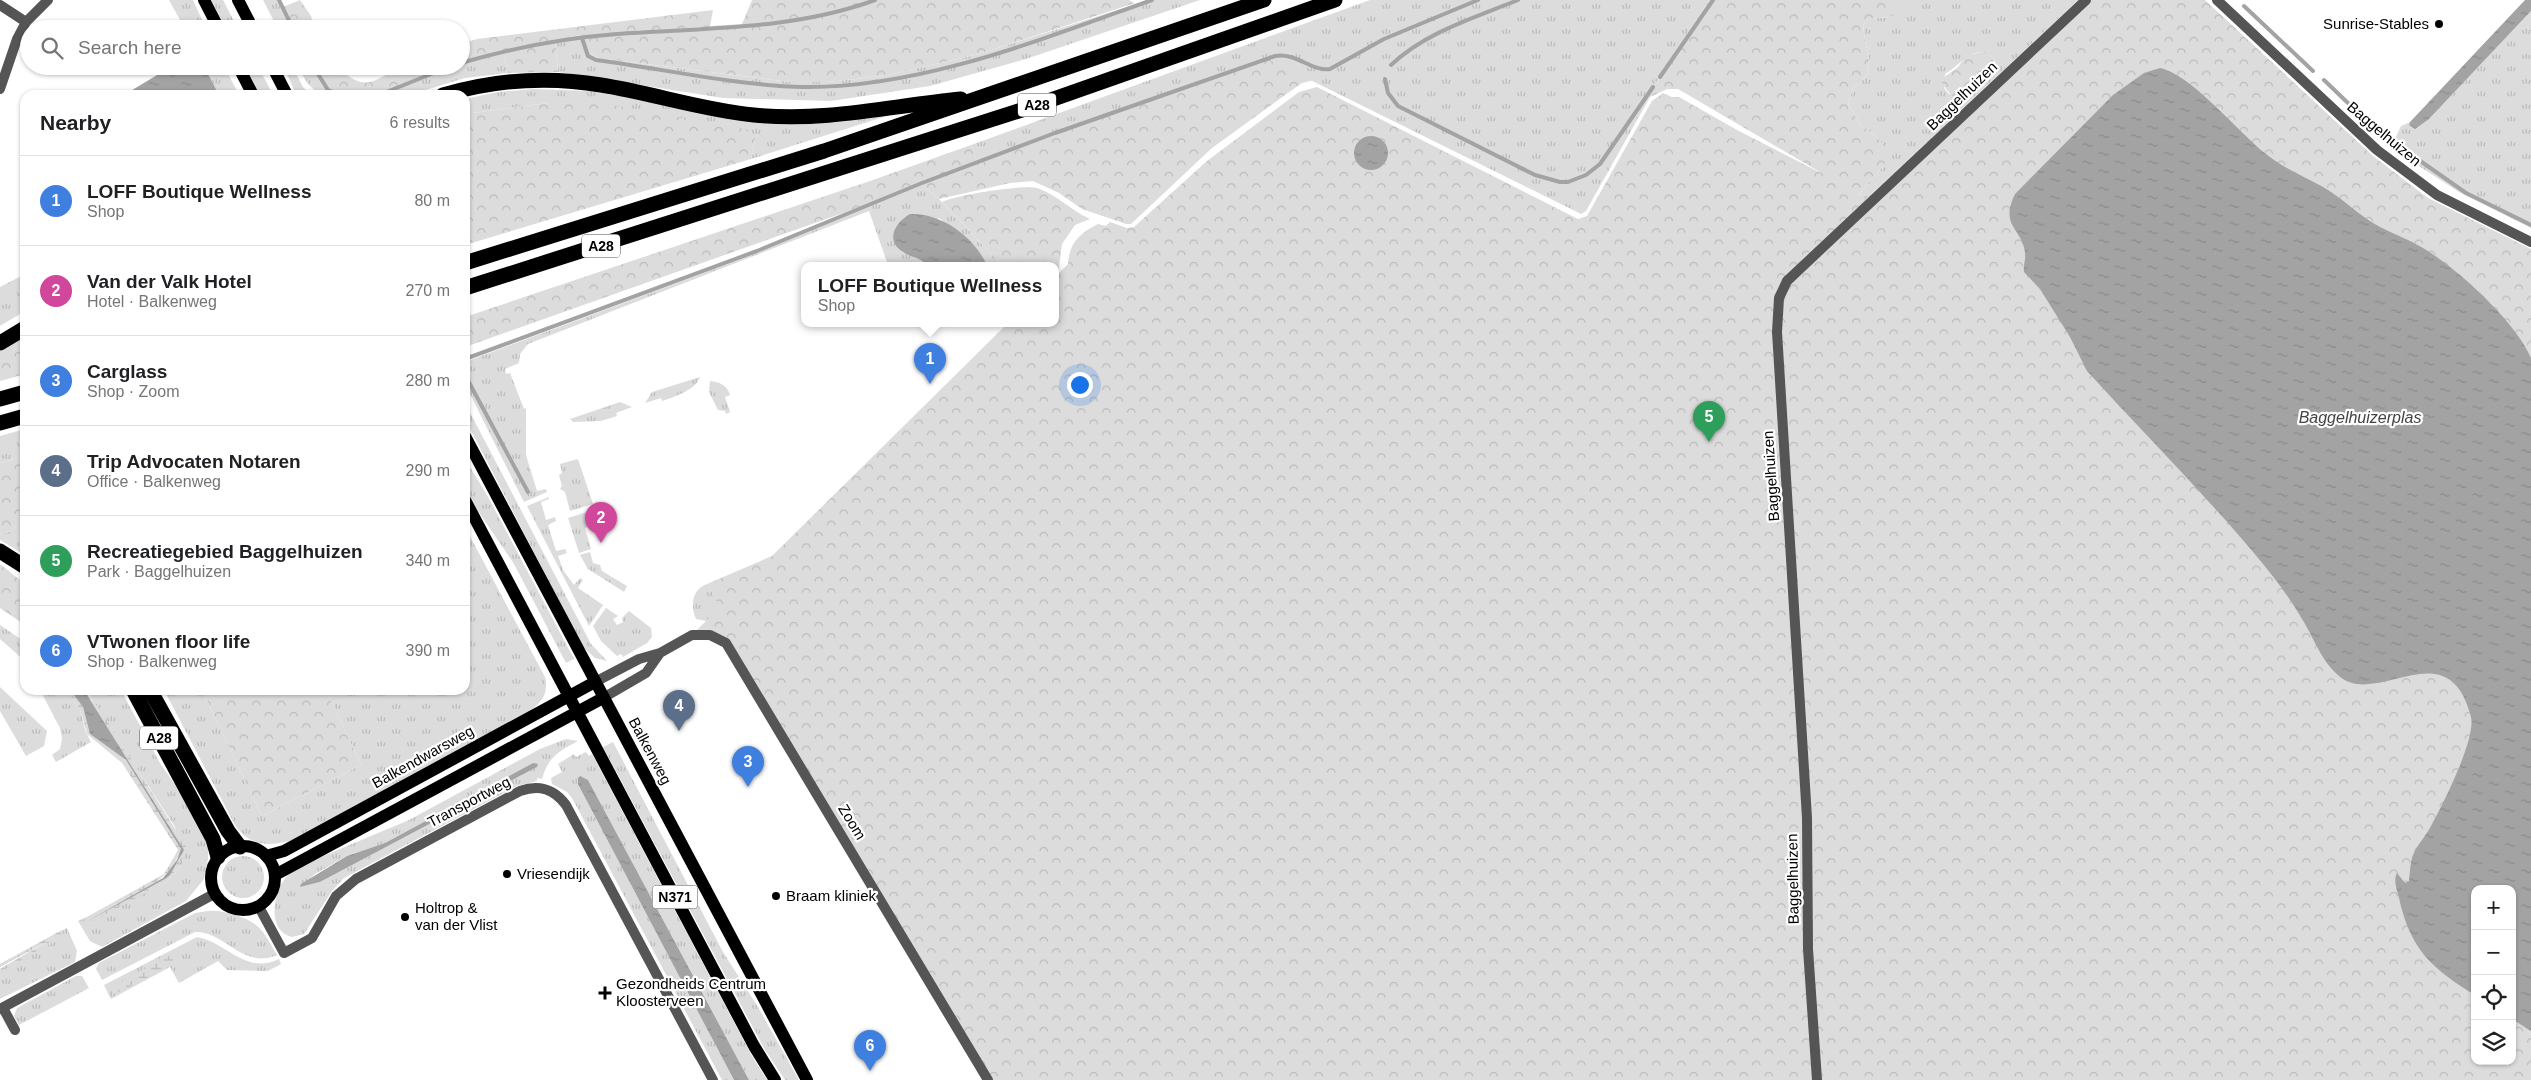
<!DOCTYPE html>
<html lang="en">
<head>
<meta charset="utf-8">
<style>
	body { margin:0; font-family:Helvetica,sans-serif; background:#f2f2f2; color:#202124 }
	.controls { position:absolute; right:15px; bottom:15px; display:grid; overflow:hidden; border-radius:10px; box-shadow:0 1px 4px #0004 }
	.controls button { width:45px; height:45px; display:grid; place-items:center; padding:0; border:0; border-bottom:1px solid #e0e0e0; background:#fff; color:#202124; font:25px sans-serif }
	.you { position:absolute; left:1079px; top:384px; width:18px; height:18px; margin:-12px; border:4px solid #fff; border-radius:50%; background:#1a73e8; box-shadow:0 0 0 8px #1a73e833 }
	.badge { display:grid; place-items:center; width:32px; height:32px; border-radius:50%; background:#0b8043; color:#fff; font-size:16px; font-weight:700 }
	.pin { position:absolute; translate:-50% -41px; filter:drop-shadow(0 1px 2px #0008) }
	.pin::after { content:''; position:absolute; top:26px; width:18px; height:15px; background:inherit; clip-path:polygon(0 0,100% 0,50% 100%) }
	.popup { position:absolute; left:801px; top:262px; width:258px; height:65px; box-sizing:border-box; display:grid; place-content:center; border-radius:10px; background:#fff; filter:drop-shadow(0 1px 4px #0005); font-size:16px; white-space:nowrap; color:#757577 }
	.popup b { font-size:19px; color:#202124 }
	.popup::after { content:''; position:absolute; left:50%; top:100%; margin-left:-10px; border:10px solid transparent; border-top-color:#fff }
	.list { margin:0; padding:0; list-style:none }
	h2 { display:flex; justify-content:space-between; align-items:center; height:65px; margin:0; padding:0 20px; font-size:21px }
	h2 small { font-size:16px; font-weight:400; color:#757577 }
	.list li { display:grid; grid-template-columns:32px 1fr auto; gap:15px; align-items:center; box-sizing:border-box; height:90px; padding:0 20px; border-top:1px solid #e0e0e0 }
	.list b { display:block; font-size:19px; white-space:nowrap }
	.list p { margin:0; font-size:16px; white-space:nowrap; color:#757577 }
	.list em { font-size:16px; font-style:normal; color:#757577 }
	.icon { flex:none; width:28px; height:28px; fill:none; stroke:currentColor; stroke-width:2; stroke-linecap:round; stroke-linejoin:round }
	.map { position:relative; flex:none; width:2531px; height:1080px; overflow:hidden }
	.search { position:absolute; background:#fff; box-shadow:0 1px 4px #0004; left:20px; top:20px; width:450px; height:55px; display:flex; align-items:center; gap:12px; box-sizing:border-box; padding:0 18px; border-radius:28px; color:#757577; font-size:19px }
	.panel { position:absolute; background:#fff; box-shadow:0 1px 4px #0004; left:20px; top:90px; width:450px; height:605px; border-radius:15px }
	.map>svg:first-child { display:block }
	.grass { fill:url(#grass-tufts); fill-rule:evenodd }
	.forest { fill:url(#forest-crowns); fill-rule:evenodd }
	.wetland { fill:url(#wetland-marsh) }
	.water { fill:url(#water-ripples) }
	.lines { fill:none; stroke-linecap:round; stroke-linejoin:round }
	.stream { stroke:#a3a3a3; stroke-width:4 }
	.street { stroke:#555; stroke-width:10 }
	.primary { stroke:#000; stroke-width:12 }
	.highway { stroke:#000; stroke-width:15 }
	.poi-dot { fill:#000; stroke:#fff; stroke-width:2 }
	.labels { text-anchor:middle; stroke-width:4.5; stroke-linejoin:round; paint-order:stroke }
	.shield { fill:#fff; stroke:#4c4c4c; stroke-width:1 }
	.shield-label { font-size:14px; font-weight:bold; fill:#000 }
	.poi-label { font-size:15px; fill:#000; stroke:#fff; text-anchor:start }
	.street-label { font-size:15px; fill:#000; stroke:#fff }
	.water-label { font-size:16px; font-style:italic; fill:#444; stroke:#fff }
</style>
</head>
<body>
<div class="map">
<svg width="2531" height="1080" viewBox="0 0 2531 1080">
	<defs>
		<pattern id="grass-tufts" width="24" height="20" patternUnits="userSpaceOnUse" patternTransform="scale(1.25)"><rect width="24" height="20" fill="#dcdcdc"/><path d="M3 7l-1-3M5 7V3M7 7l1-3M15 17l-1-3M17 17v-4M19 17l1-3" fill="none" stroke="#bbb"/></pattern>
		<pattern id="forest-crowns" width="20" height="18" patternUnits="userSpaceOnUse" patternTransform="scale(1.25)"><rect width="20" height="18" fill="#dcdcdc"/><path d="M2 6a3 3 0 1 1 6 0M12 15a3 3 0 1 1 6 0" fill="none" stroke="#bbb"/></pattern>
		<pattern id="wetland-marsh" width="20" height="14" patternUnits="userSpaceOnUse" patternTransform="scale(1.25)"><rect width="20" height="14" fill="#dcdcdc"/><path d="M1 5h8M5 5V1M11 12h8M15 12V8" fill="none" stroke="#bbb"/></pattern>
		<pattern id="water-ripples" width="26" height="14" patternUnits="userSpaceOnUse" patternTransform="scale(1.25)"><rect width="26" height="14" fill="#a3a3a3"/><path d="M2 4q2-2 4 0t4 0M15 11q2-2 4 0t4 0" fill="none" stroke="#8b8b8b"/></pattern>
	</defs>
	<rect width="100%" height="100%" fill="#fff"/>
	<path class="grass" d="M 169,0 L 193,0 L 206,29 L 185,29 Z
		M 211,0 L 223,0 L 238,29 L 226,29 Z
		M 263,0 L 279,0 L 294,29 L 278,29 Z
		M 1149,0 L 1200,0 L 1026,59 L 930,86 L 831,101 L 723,98 L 558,72 L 555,40 L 582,35 L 589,52 L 598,58 L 790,82 L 828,82 L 883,76 L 979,54 Z
		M 1370,0 L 1709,0 L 1650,92 L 1650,97 L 1586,211 L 1581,214 L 1268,59 L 977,162 L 971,145 Z
		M 1903,0 L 2078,0 L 1869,196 L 1859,194 L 1886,163 L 1880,140 L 1860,124 L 1848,104 L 1853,88 C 1881,70 1864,51 1863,25 L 1868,19 L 1890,17 L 1900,11 ZM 1981,52 C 1989,53 1997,58 1995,67 L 1964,95 L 1949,94 L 1944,88 L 1945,74 C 1958,67 1966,53 1981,52 Z
		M 2531,11 L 2531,228 L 2459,192 L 2411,161 L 2392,145 L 2401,126 L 2410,122 L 2409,125 L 2429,119 Z
		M 503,50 L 508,73 L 465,78 L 409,95 L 375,95 Z
		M 204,66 L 224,66 L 239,95 L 219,95 Z
		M 245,66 L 258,66 L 273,95 L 260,95 Z
		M 284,66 L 292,66 L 303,87 L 311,95 L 296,95 Z
		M 297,66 L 314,66 L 327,90 L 343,95 L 320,95 L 308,84 Z
		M 533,89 L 590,91 L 706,111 L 893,114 L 751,159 L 755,139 L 548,103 L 465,114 L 465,99 L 498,92 Z
		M 922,185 L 939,199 L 1002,265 L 987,265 L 967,239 L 939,218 L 902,252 L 922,259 L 927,265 L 888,265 L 869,211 L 528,344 L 520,354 L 519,363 L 505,369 L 506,374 L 510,373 L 524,409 L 526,408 L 526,455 L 537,491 L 546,489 L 547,492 L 524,502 L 465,384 L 465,362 L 755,254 Z
		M 25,274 L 25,311 L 0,326 L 0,287 Z
		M 700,377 C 696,390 674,397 662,401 L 661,398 L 645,403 L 652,392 Z
		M 710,381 C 720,382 727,385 730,395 L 725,397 L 730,412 L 726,414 L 725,411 L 718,410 L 709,392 Z
		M 620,402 L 632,407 L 616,413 L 617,416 L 601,421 L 573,422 L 570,419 Z
		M 465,403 L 591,644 L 607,661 L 595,658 L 583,647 L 465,419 Z
		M 25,429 L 25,456 L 0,463 L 0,436 Z
		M 465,459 L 487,495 L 574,659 L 566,663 L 514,564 L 476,508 L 465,487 Z
		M 578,459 L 593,504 L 570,511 L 565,492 L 560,489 L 562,486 L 559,475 L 562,473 L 560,464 Z
		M 549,497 L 549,499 L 541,502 L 546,520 L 555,517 L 556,521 L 548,525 L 556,551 L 565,549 L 567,553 L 558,556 L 563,570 L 574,585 L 580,578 L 583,580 L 578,588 L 603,605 L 589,626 L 527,506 Z
		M 590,511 L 592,519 L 595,518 L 597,524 L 585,528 L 591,549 L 579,553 L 568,518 Z
		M 25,521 L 25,555 L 0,540 L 0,534 L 9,532 Z
		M 465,527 L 545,677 C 549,694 541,703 529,712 L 292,840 C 269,847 249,846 235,825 L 164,690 L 202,690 L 262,816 L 361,765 L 326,690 L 465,690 Z
		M 590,552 L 593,563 L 600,565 L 602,571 L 627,586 L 624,592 L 588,569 L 580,555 Z
		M 707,584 L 1006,1080 L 711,622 L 696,619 C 690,606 692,589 707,584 Z
		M 606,608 L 618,616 L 613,619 L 617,625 L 623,622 L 622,618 L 629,611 L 651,628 L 652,637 L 647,643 L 623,657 L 621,654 L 617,656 L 601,641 L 593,626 Z
		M 0,625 L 25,642 L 25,661 L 0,639 Z
		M 0,687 L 47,731 L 44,746 L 26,756 L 0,711 Z
		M 40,690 L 66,690 L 80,709 L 85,730 L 91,742 L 56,762 L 52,755 L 60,749 L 62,739 L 60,728 Z
		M 86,690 L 121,690 L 160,763 L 189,805 L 208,842 L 208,859 L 204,879 L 186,901 L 102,947 L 90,941 L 78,921 L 165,883 L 181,866 L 175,827 Z
		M 566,739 L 578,741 C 559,751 548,757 542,779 L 537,778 L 537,781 L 517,786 L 344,878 L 332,891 L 304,934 L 292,937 C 267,931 273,896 284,880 C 288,873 296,870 302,865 L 409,820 L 540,749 ZM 533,763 L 537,767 L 320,882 L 300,887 L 315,874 L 347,856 L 385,843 Z
		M 613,742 L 723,952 L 758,1007 L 799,1080 L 785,1080 L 765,1050 L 603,747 Z
		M 586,752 L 589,756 L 592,754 L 753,1058 L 767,1080 L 749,1080 L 588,780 L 578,781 L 734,1080 L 722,1080 L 572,798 L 567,792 L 552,784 L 551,778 L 562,772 L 558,764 L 574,754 L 576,757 Z
		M222 877a21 21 0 1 1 42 0a21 21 0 1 1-42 0Z
		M 208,911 C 217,910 223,912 232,914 C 260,922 263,931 277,955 C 243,970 225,931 195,932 L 102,980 L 96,969 L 99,963 L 195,913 Z
		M 67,928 L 77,951 L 75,962 L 0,999 L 0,969 L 62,933 L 0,967 L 0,964 Z
		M 197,937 C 228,943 245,975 279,959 L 281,964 L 268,971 L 227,970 L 218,961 L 179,983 L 170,967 L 111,999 L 104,985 Z
		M 76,976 L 82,976 L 89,988 L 19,1025 L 14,1016 L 17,1008 Z"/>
	<path class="forest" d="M 300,0 L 311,16 L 315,29 L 294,29 L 283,7 Z
		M 752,0 L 1129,0 L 1135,3 L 979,54 L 883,76 L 828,82 L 790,82 L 598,58 L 589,52 L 581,35 L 555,40 L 558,72 L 508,73 L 503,50 L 461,63 L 461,44 L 477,39 L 713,10 L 710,26 L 742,24 Z
		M 1709,0 L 1903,0 L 1901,11 L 1890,17 L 1868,19 L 1863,25 C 1864,51 1881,70 1853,88 L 1848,104 L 1860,124 L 1880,140 L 1888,152 L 1886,163 L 1859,194 L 1869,196 L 2078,0 L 2205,0 L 2373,156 L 2428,198 L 2531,249 L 2531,1080 L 988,1080 L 726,643 L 692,635 L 720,607 L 707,584 L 772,556 L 1008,323 L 1055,323 L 1055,265 L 1002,265 L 942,202 C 956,195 1027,183 1040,189 C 1058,196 1072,211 1090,219 L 1075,225 L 1062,244 L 1058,274 L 1068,264 C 1069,243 1080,233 1098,224 L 1106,226 L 1110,222 L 1127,228 L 1134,227 L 1207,161 L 1299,92 L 1317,87 L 1578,219 L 1587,216 L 1652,101 L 1663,93 L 1672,97 L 1679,97 L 1737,130 L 1825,175 L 1678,89 L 1667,89 L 1650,97 L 1650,92 ZM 2475,889 L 2512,889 L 2512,1061 L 2475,1061 Z
		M 1981,52 L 1987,52 L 1993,58 L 1995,67 L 1964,95 L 1960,97 L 1952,96 L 1942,84 L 1943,78 L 1958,67 L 1966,56 Z
		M 1268,59 L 1314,80 L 1302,83 L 1292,90 L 1212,148 L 1131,224 L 1126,224 L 1082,209 L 1059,193 L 1033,181 L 1010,183 L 939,199 L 922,185 L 465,347 L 465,317 L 873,180 L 971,145 L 977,162 Z
		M 314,66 L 337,66 C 371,100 376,72 410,66 C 424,64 440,66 453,66 C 411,82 373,104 327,90 Z
		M 589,101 L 751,130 L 755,139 L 751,159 L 465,245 L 465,192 L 468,191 L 470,174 L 465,166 L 465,114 L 548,103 Z
		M 25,333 L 25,374 L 0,381 L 0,347 Z
		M 25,456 L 25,521 L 9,532 L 0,534 L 0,463 Z
		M 0,564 L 25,584 L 25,625 L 0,608 Z
		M 202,690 L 326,690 L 361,765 L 262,816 Z"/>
	<path class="wetland" d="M 66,690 L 70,690 L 83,707 L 90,734 L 126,760 L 181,849 C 170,887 117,901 86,921 L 165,879 L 170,874 L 184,850 L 84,690 L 101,711 L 187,848 L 181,866 L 165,883 L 87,924 L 84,922 L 85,918 L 164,874 L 178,850 L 122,763 L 87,734 L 80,709 Z
		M 62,930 L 64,936 L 0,972 L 0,969 L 63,933 L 0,967 L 0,964 Z
		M 168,956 L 173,958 L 173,964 L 115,994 L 112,993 L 111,987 Z"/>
	<path class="water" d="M 2525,0 L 2531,0 L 2531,11 L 2429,119 L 2415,129 L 2409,125 L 2410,122 Z
		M 172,66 L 204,66 L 219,95 L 124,95 Z
		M 2160,68 C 2193,75 2240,135 2270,157 C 2287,170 2305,177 2323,187 C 2344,199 2361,218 2382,228 C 2396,235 2410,240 2423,248 C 2457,268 2516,322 2531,358 L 2531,1031 L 2512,1019 L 2512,889 L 2475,889 L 2475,995 C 2432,969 2410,949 2399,898 C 2397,890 2393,880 2397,873 L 2405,883 L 2409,881 C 2410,873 2410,863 2413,855 C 2417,845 2426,836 2431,826 C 2443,804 2476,739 2471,717 C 2448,628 2377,709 2339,676 C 2321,661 2314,638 2302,619 C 2291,600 2277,581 2263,564 C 2208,497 2145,435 2087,371 L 2070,337 L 2040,289 L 2024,272 C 2023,265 2026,260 2025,253 C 2023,229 1999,227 2015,194 L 2113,95 L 2144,73 Z
		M1354 153a17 17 0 1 1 34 0a17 17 0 1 1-34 0Z
		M 910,214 C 942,213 973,236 987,265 L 927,265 C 920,257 912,258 903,252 C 884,240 896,222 910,214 Z
		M 70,690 L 84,690 L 184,850 L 170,875 L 165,879 L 86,922 L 163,878 L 177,860 L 181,849 L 126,760 L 90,734 L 83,707 Z
		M 533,763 L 538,764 L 537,767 L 320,882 L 300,887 L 301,884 L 347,856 L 385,843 Z
		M 580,776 L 588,780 L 749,1080 L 734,1080 L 578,784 L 578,778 Z"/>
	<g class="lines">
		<path class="stream" d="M 279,0 L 293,29
			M 2244,6 L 2313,71
			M 582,38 L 588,56 L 596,60 C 664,69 733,85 802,87 C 919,89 1042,39 1152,0
			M 461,63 C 512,48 564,38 617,34 C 703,28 793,30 875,0
			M 1391,65 C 1426,32 1474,18 1518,0
			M 313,66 L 328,90 L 341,95
			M 1660,77 L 1713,0
			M 1385,79 L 1388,93 L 1398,106 L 1535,175 L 1560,182 L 1568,182 L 1586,175 L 1600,164 L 1653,87
			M 2324,80 L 2375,129
			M 379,95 L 451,66
			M 2396,144 L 2466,193 L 2531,225
			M 465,359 L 757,251 L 922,183 L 1055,133 L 1275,56 C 1296,52 1312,72 1330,69 L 1384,39 L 1478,0
			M 465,375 L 528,492"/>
		<path class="street" d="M 2217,0 L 2377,150 L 2437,195 L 2531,242
			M 0,5 L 26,22
			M 0,89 L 17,39 L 26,22 L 48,0
			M 595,682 L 639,659 L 660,653 L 692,635 L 710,635 L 726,643 L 988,1080
			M 603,698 L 646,673 L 660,653
			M 259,907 L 284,953 L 312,938 L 336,896 L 356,879 L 520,791 C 540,784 554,789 566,805 L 713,1080
			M 3,1008 L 15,1030
			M 0,1009 L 214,894
			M 1817,1080 L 1808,949 L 1807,818 L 1777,332 L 1779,298 L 1787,281 L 2086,0"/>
		<path class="primary" d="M 204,0 L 219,29
			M 238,0 L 253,29
			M 238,66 L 253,95
			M 272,66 L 287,95
			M 465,436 L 807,1080
			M 465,500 L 754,1046 L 775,1080
			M211 878a32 32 0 1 1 64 0a32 32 0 1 1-64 0Z
			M 266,856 L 284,851 L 595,682
			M 275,875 L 603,698"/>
		<path class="highway" d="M 443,95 C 494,80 548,76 601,85 C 652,93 702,110 754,115 C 827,122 890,106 961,99
			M 465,263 L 824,151 L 1264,0
			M 465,288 L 1025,109 L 1335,0
			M 0,343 L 25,328
			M 0,399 L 25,392
			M 0,423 L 25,416
			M 0,551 L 25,567
			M 133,690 L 213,839 L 218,857
			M 150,690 L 228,831 L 240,847"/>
	</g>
	<g class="poi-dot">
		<circle cx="2439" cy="24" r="5"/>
		<circle cx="507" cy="874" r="5"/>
		<circle cx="776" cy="896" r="5"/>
		<circle cx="405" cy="917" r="5"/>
		<path d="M602.5 985.5h5v5h5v5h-5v5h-5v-5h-5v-5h5z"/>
	</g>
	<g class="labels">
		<g class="shield">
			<rect x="1018" y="93.5" width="38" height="23" rx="4"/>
			<rect x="582" y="234.5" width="38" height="23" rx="4"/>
			<rect x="140" y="726.5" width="38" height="23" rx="4"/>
			<rect x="652.5" y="885.5" width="45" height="23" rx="4"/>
		</g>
		<g class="shield-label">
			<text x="1037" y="110">A28</text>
			<text x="601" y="251">A28</text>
			<text x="159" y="743">A28</text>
			<text x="675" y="902">N371</text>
		</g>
		<g class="poi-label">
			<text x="2429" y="29" text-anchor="end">Sunrise-Stables</text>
			<text x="517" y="879">Vriesendijk</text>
			<text x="786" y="901">Braam kliniek</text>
			<text x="415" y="913">Holtrop &amp;<tspan x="415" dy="17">van der Vlist</tspan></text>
			<text x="616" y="989">Gezondheids Centrum<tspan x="616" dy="17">Kloosterveen</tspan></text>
		</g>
		<g class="street-label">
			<text transform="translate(1962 96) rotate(-44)" y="5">Baggelhuizen</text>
			<text transform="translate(2384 134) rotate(40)" y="5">Baggelhuizen</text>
			<text transform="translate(1771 476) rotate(-94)" y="5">Baggelhuizen</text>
			<text transform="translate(650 751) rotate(62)" y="5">Balkenweg</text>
			<text transform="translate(423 757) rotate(-29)" y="5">Balkendwarsweg</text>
			<text transform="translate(469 802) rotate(-28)" y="5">Transportweg</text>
			<text transform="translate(852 822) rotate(59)" y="5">Zoom</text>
			<text transform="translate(1793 879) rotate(-91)" y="5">Baggelhuizen</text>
		</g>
		<g class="water-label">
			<text x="2360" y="423">Baggelhuizerplas</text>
		</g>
	</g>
</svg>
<div class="controls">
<button>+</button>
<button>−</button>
<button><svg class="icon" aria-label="locate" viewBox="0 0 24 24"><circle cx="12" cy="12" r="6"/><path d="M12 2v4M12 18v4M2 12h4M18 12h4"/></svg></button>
<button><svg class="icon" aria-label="layers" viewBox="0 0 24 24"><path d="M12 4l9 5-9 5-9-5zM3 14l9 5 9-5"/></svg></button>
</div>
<div class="you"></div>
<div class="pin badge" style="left:930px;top:384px;background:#3f7fe0">1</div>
<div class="popup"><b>LOFF Boutique Wellness</b>Shop</div>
<div class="pin badge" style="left:601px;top:543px;background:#d1479c">2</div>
<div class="pin badge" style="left:748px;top:787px;background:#3f7fe0">3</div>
<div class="pin badge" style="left:679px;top:731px;background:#5c6f8a">4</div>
<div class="pin badge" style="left:1709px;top:442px;background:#2e9e5b">5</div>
<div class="pin badge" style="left:870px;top:1071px;background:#3f7fe0">6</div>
<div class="search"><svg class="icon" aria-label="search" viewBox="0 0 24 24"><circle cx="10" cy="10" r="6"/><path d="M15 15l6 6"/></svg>Search here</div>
<section class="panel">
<h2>Nearby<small>6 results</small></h2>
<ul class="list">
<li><span class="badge" style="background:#3f7fe0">1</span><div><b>LOFF Boutique Wellness</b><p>Shop</p></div><em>80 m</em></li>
<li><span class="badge" style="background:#d1479c">2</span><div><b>Van der Valk Hotel</b><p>Hotel · Balkenweg</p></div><em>270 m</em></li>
<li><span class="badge" style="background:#3f7fe0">3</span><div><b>Carglass</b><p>Shop · Zoom</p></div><em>280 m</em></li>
<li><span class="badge" style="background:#5c6f8a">4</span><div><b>Trip Advocaten Notaren</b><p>Office · Balkenweg</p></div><em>290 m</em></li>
<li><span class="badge" style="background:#2e9e5b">5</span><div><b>Recreatiegebied Baggelhuizen</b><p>Park · Baggelhuizen</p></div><em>340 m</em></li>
<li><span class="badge" style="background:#3f7fe0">6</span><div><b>VTwonen floor life</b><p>Shop · Balkenweg</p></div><em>390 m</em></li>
</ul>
</section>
</div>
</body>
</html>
